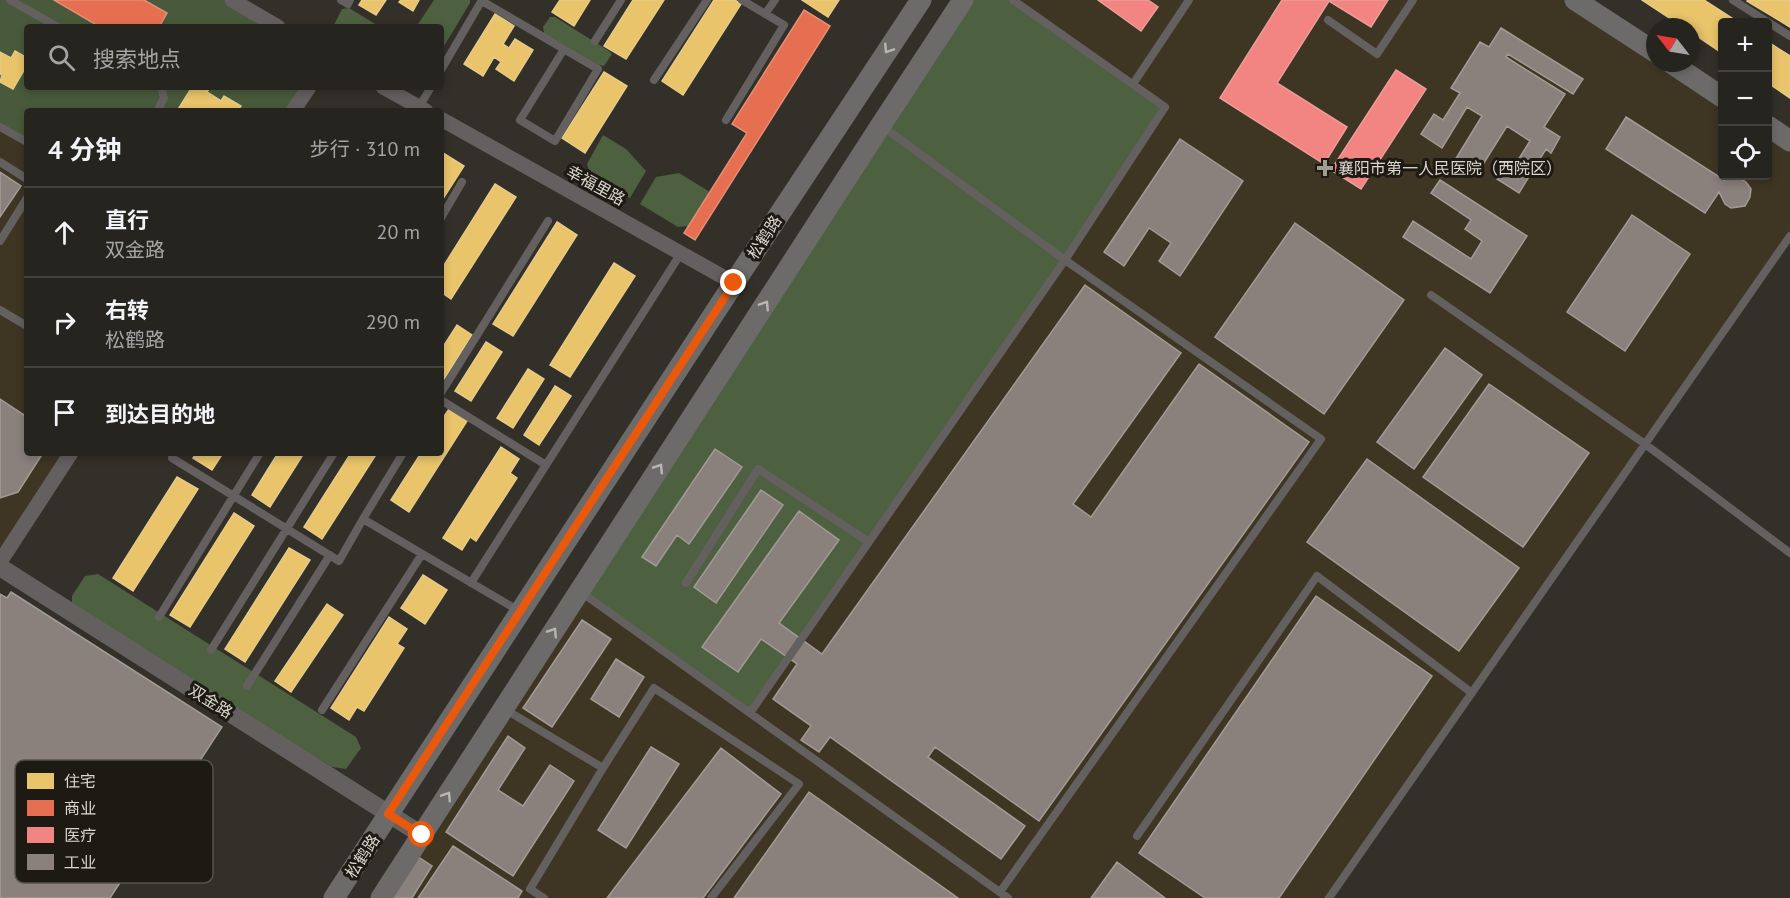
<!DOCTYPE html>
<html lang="zh">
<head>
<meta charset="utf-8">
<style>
	body { margin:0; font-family:"PT Sans","Noto Sans SC",sans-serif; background:#2e2c28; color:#f1f3f6 }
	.controls { position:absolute; right:18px; top:18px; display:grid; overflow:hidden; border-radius:6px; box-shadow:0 3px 9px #0003 }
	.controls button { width:54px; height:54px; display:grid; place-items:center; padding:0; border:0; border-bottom:2px solid #42413d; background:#26241f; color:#f1f3f6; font:30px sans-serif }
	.compass { position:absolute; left:1646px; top:18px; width:54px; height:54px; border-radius:50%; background:#26241f; box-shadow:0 3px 9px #0003; rotate:301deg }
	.stop { position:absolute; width:18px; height:18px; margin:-14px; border:4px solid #ea580c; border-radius:50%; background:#fff }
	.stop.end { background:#ea580c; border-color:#fff; box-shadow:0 2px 6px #0008 }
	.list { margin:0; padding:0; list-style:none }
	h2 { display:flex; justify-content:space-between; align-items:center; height:78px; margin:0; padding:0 24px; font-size:26px }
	h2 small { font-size:20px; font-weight:400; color:#a4a4a4 }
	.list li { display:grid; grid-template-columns:39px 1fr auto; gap:18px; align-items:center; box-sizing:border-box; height:90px; padding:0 24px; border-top:2px solid #42413d }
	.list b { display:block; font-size:22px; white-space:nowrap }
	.list p { margin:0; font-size:20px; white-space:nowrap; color:#a4a4a4 }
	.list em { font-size:20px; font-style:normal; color:#a4a4a4 }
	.icon { flex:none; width:33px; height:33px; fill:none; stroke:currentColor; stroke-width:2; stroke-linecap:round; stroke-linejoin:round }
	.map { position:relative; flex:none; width:1790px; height:898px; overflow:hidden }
	.search { position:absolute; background:#26241f; box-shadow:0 3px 9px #0003; left:24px; top:24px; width:420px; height:66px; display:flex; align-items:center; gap:15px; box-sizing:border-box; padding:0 21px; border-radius:6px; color:#a4a4a4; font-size:22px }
	.panel { position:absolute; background:#26241f; box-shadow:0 3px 9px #0003; left:24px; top:108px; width:420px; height:348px; border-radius:6px }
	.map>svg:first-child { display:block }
	.built { fill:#3e3523 }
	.green { fill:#485a3b }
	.forest { fill:#4d6040 }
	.homes { fill:#e9c46a; stroke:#e5ca88; stroke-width:1.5 }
	.shops { fill:#e76f51; stroke:#e38e76; stroke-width:1.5 }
	.health { fill:#f28482; stroke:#eb9d99; stroke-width:1.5 }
	.industry { fill:#8a817c; stroke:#a29b95; stroke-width:1.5 }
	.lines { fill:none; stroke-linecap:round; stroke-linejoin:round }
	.service { stroke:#63605f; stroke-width:8 }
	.minor { stroke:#63605f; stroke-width:15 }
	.tertiary { stroke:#63605f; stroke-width:18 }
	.secondary { stroke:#6d6a6a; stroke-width:21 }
	.oneway { stroke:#bab6b0 }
	.route { stroke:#ea580c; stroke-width:8 }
	.poi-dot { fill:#a09d94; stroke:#1d1913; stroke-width:2 }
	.labels { text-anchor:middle; stroke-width:6; stroke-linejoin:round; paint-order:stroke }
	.poi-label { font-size:16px; fill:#dbd7ce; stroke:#1d1913; text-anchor:start }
	.street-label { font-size:16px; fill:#dbd7ce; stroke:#1d1913 }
	.key { fill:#1d1913; stroke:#56524b; stroke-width:1.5 }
	.key-label { font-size:16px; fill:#dbd7ce }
</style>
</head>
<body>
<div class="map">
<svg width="1790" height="898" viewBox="0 0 1790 898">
	<rect width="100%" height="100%" fill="#333029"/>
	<path class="built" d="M 963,0 L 1575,0 L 1655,52 L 1655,63 L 1671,63 L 1722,97 L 1722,176 L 1768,176 L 1768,126 L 1790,141 L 1790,236 L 1329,898 L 381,898 Z
		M 0,127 L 27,142 L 27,453 L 71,453 L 0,562 Z"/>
	<path class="green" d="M 0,0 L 232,0 L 278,27 L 27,27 L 27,87 L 309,87 L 293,111 L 27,111 L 27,142 L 0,127 Z"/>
	<path class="forest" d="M 434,0 L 470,0 L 470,3 L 441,51 L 441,27 L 413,27 L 418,24 Z
		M 963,0 L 1013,0 L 1165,107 L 1065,260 L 750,713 L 580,591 Z
		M 349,8 L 380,27 L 333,27 L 342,9 Z
		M 550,17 L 555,17 L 609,51 L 612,54 L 604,66 L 599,65 L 544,33 L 543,27 Z
		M 603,135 L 626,149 L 646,171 L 630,198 L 590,175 L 587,164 Z
		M 679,173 L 710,192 L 688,226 L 678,227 L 640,204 L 656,177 Z
		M 98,574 L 356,737 L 361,748 L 346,769 L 332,767 L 72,607 L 72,596 L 85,576 Z"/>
	<path class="homes" d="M 362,0 L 386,0 L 376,15 L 359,5 Z
		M 401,0 L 419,0 L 413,11 L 399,2 Z
		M 560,0 L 590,0 L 574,26 L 552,12 Z
		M 633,0 L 664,0 L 626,59 L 604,46 Z
		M 714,0 L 735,0 L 741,4 L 683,95 L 662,81 Z
		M 802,0 L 839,0 L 828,17 Z
		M 1642,0 L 1704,0 L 1738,22 L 1722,22 L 1722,53 L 1691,32 L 1691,27 L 1683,27 Z
		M 1790,0 L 1790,27 L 1747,1 L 1748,0 Z
		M 495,14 L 514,26 L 503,44 L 509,48 L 515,39 L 533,50 L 514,81 L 496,69 L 501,62 L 494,57 L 483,76 L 464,64 Z
		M 1768,42 L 1790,56 L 1790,98 L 1768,83 Z
		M 15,51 L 27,58 L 27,65 L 13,89 L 0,82 L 2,75 L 0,74 L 0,52 L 11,58 Z
		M 604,72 L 627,86 L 585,153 L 562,138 Z
		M 192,87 L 210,87 L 207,92 L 221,101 L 224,96 L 241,106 L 238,111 L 203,111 L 197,108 L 195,111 L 177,111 Z
		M 443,153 L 464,166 L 441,202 L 441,157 Z
		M 495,184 L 516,197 L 451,299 L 441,292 L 441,270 Z
		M 557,222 L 577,235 L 513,336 L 493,324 Z
		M 614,263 L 635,276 L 570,377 L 550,365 Z
		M 457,325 L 472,335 L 441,384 L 441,350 Z
		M 486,342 L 502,352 L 471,401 L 455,391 Z
		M 528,369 L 544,379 L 513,428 L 497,418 Z
		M 555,386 L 571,396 L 539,445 L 524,435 Z
		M 449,409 L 467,421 L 409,512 L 391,500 L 421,453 L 441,453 L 441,421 Z
		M 501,447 L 519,459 L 510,473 L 517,478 L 476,541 L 470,537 L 462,550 L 443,538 Z
		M 197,453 L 223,453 L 212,470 L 193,458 Z
		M 278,453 L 304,453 L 270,507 L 252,495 Z
		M 351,453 L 377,453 L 322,539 L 304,527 Z
		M 177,477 L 198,489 L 133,591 L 113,578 Z
		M 234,513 L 254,526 L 190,627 L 170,615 Z
		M 289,548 L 310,560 L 245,662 L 225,649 Z
		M 423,575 L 447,590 L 425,624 L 401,608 Z
		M 327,604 L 343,615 L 291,692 L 275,681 Z
		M 389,617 L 407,629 L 397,644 L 404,648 L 364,711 L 357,707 L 349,720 L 331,708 Z"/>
	<path class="shops" d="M 54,0 L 144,0 L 167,13 L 159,27 L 100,27 Z
		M 804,10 L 830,26 L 695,240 L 684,233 L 747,133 L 732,124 Z"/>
	<path class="health" d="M 1098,0 L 1148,0 L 1158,7 L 1141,31 Z
		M 1282,0 L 1388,0 L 1371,27 L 1329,1 L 1277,83 L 1347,127 L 1324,164 L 1220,98 Z
		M 1396,70 L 1426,89 L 1361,189 L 1331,170 Z"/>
	<path class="industry" d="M 1501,28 L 1583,79 L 1573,94 L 1508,54 L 1506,57 L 1565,94 L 1544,127 L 1560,137 L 1551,153 L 1546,149 L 1519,193 L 1497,179 L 1507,164 L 1513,168 L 1530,141 L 1507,126 L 1477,174 L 1455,160 L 1482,116 L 1467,107 L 1442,148 L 1421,134 L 1434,114 L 1443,120 L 1460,93 L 1451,88 L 1480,42 L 1489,47 Z
		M 1626,117 L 1724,180 L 1732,177 L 1739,178 L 1746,182 L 1751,189 L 1750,197 L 1745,206 L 1731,208 L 1725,204 L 1719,192 L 1705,213 L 1606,149 Z
		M 1180,139 L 1243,181 L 1180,276 L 1159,261 L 1171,243 L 1149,228 L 1124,266 L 1104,252 Z
		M 0,172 L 21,186 L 0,217 Z
		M 1440,180 L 1527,236 L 1490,293 L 1403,237 L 1413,221 L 1471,259 L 1482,241 L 1465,229 L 1471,220 L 1431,193 Z
		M 1632,215 L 1690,254 L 1625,351 L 1567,312 Z
		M 1295,223 L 1404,300 L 1324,414 L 1215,337 Z
		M 1085,285 L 1181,353 L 1073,504 L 1091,517 L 1199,364 L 1309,442 L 1039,821 L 935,747 L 928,757 L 1025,826 L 1001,859 L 830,737 L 819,752 L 801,740 L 811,726 L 773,699 L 797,664 L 761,639 L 738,672 L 702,647 L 799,511 L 839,540 L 779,623 L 822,654 Z
		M 1445,348 L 1482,375 L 1414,469 L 1377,442 Z
		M 1489,384 L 1589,453 L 1523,547 L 1423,477 Z
		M 0,399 L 27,417 L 27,453 L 43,453 L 18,492 L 0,498 Z
		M 715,449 L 742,467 L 689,544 L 677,535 L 656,566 L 642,557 Z
		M 1367,459 L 1519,568 L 1459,651 L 1307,542 Z
		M 761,490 L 783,505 L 716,603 L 694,587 Z
		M 11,592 L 222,727 L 110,898 L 0,898 L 0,594 L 7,598 Z
		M 1316,596 L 1432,676 L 1279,898 L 1205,898 L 1139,853 Z
		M 582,620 L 611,639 L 552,727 L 523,708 Z
		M 616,659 L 644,677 L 619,717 L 591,699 Z
		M 508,736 L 525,748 L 498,790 L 523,806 L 550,765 L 574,781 L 513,876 L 446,832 Z
		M 651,747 L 679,764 L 626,848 L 598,830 Z
		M 721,748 L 781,794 L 703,898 L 607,898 Z
		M 809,792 L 958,898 L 734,898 Z
		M 453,846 L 522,891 L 518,898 L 418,898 Z
		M 417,856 L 432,866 L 412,898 L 390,898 Z
		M 1117,862 L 1165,898 L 1091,898 Z"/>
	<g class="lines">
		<path class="service" d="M 10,0 L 58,27
			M 341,0 L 348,4 L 350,0
			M 1733,0 L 1790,36
			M 482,1 L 598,69 L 555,141 L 520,120 L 564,49
			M 765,14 L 775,0
			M 1328,20 L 1377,54 L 1413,0
			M 595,41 L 621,0
			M 441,70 L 482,0
			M 654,80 L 707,0
			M 1133,84 L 1189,0
			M 419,107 L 431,87
			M 157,111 L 164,98 L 161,87
			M 726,120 L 784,25 L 742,0
			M 882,126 L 1065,260 L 1321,439 L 1000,892
			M 0,127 L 27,142
			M 0,162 L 27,179
			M 441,218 L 462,182
			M 0,241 L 27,198
			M 1431,295 L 1645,444 L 1790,553
			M 0,310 L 27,326
			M 441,393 L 548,221
			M 441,400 L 546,465 L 471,583
			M 403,453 L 363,519 L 519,611
			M 172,458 L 339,561 L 363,519
			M 546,465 L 681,253
			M 686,583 L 758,469 L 869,542
			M 581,592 L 1008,898
			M 159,617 L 260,453
			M 211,650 L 334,453
			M 247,686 L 330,555
			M 322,710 L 422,554
			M 506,710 L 603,768 L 654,688 L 799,784 L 711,898
			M 750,713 L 1065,260 L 1165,107 L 1013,0
			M 1137,836 L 1317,576 L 1472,693
			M 544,898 L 530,889 L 603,768
			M 1329,898 L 1790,236"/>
		<path class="minor" d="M 232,0 L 278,27
			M 383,87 L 426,111
			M 293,111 L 309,87
			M 441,119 L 734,283
			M 0,562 L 71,453"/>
		<path class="tertiary" d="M 0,567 L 422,835"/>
		<path class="secondary" d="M 1575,0 L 1655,52
			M 1671,63 L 1722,97
			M 1768,126 L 1790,141
			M 334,898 L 734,283 L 921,0
			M 381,898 L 881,125 L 963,0"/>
	</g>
	<defs><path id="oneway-chevron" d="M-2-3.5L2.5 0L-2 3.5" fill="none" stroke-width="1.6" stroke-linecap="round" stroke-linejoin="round" transform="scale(1.5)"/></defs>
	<g class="oneway">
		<use href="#oneway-chevron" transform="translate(888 49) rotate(123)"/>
		<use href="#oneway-chevron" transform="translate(765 305) rotate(-57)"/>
		<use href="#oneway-chevron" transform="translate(659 468) rotate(-57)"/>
		<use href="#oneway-chevron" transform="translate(553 632) rotate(-57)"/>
		<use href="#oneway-chevron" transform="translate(447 796) rotate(-57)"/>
	</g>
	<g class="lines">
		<path class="route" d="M 422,835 L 388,814 L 734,283"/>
	</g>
	<path class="poi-dot" d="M1322 159h6v6h6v6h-6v6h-6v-6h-6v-6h6z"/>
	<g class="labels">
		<g class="poi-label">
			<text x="1338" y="174">襄阳市第一人民医院（西院区）</text>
		</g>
		<g class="street-label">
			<text transform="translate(596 185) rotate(29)" y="6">幸福里路</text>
			<text transform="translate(764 237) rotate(-57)" y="6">松鹤路</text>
			<text transform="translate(211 701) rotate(32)" y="6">双金路</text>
			<text transform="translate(362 856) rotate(-57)" y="6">松鹤路</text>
		</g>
	</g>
	<rect x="15" y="760" width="198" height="123" rx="9" class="key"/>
	<rect x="27" y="773" width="27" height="16" fill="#e9c46a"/>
	<rect x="27" y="800" width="27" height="16" fill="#e76f51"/>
	<rect x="27" y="827" width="27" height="16" fill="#f28482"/>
	<rect x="27" y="854" width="27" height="16" fill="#8a817c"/>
	<g class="key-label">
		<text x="64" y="787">住宅</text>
		<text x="64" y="814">商业</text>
		<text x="64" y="841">医疗</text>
		<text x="64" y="868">工业</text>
	</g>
</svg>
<div class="controls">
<button>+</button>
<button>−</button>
<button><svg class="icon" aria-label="locate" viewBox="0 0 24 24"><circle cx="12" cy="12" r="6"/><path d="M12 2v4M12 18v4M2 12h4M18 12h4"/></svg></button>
</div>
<svg class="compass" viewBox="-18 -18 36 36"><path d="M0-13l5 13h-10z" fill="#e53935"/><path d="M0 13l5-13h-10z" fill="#a4a4a4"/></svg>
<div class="stop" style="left:422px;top:835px"></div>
<div class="stop end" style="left:734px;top:283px"></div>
<div class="search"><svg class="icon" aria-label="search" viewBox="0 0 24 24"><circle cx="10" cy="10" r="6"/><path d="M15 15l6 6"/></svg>搜索地点</div>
<section class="panel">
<h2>4 分钟<small>步行 · 310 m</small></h2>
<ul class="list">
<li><svg class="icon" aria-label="ahead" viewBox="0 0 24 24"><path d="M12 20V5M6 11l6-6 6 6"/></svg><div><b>直行</b><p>双金路</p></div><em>20 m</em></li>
<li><svg class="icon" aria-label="right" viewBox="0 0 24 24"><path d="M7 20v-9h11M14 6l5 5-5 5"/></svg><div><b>右转</b><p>松鹤路</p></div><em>290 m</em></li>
<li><svg class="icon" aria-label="arrive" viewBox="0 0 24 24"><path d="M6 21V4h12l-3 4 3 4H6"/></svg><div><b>到达目的地</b></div></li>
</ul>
</section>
</div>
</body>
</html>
